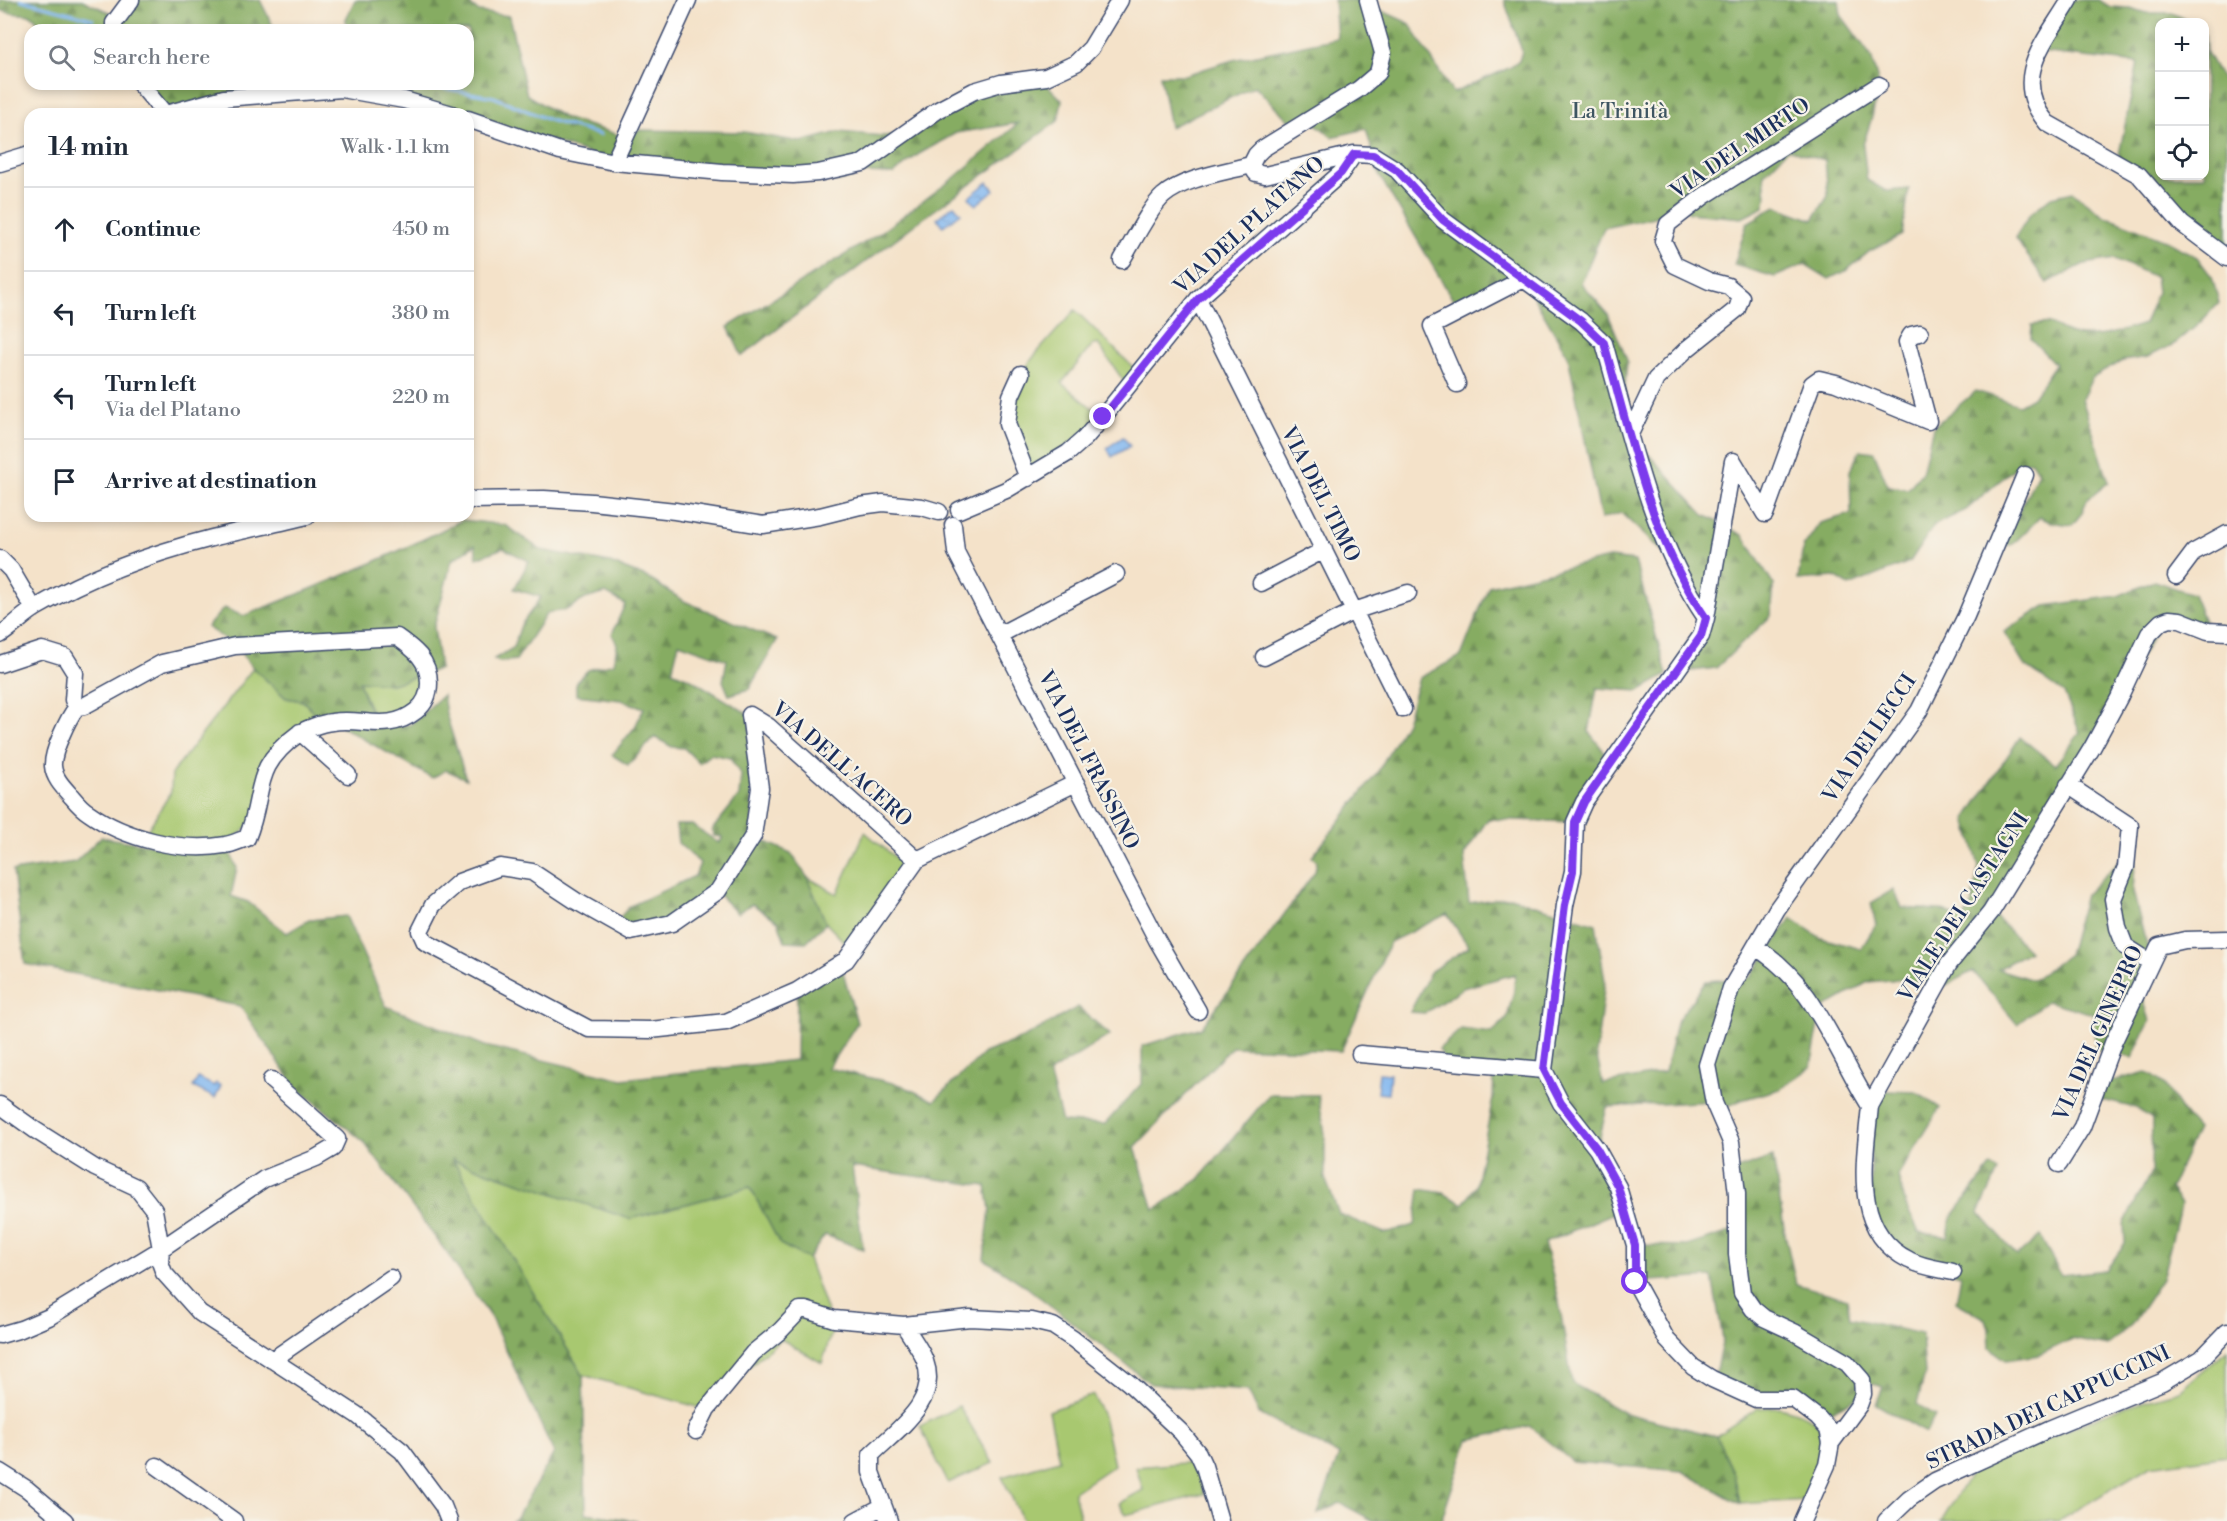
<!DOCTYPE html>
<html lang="en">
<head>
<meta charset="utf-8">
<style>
	body { margin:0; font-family:"Libre Bodoni",serif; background:#f6f6f7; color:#1f2937 }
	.controls { position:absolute; right:18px; top:18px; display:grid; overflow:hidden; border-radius:12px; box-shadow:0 3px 9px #0003 }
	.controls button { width:54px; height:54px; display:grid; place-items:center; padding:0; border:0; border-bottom:2px solid #e0e1e3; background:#fff; color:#1f2937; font:30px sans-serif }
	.stop { position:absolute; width:18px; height:18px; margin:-14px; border:4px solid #7c3aed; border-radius:50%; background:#fff }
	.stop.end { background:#7c3aed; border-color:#fff; box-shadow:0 2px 6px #0008 }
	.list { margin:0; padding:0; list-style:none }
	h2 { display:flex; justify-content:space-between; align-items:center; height:78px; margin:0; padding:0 24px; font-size:26px }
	h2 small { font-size:20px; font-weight:400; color:#747a83 }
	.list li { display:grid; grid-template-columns:39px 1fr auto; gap:18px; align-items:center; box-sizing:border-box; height:84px; padding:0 24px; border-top:2px solid #e0e1e3 }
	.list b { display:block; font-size:22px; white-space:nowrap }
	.list p { margin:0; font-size:20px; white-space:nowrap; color:#747a83 }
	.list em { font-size:20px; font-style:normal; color:#747a83 }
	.icon { flex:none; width:33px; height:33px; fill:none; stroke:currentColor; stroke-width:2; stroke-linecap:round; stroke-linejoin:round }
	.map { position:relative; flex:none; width:2227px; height:1521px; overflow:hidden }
	.search { position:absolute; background:#fff; box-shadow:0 3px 9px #0003; left:24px; top:24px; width:450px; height:66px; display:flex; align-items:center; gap:15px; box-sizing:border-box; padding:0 21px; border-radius:18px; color:#747a83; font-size:22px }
	.panel { position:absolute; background:#fff; box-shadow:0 3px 9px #0003; left:24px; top:108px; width:450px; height:414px; border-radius:18px }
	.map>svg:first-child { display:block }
	.green { fill:#a8c870; stroke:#627c67; stroke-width:1.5 }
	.forest { fill:url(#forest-firs); stroke:#506e60; stroke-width:1.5; fill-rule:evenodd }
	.water { fill:url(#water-ripples); stroke:#4e73a7; stroke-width:1.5 }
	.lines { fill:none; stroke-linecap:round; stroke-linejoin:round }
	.stream { stroke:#82b7f0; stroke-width:3 }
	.minor-casing { stroke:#3c4a6e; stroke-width:19 }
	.minor { stroke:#fff; stroke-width:16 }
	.route { stroke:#7c3aed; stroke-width:8 }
	.labels { text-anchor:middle; stroke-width:4.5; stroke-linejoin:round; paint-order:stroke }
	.park-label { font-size:21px; fill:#3e5562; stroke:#f7f3e8 }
	.street-label { font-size:21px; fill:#1b2f5e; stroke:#f7f3e8 }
</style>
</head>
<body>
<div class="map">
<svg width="2227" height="1521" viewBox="0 0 2227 1521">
	<defs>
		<pattern id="forest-firs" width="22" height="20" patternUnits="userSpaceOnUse" patternTransform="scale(1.5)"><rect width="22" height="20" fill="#86ac62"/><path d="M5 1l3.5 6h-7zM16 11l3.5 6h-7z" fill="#6d8c54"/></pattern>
		<pattern id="water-ripples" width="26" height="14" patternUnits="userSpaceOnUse" patternTransform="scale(1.5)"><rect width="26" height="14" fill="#82b7f0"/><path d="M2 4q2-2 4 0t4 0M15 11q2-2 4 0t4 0" fill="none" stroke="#6a95c6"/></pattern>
	</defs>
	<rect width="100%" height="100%" fill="#f7f3e8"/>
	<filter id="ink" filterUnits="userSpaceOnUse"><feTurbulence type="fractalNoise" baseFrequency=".0167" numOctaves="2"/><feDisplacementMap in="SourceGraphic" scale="12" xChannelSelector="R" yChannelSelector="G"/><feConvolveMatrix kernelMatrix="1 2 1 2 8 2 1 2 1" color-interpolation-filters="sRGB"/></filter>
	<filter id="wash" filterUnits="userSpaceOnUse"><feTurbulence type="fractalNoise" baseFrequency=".008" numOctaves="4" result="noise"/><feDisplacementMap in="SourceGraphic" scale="24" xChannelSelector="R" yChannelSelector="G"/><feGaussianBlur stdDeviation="1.35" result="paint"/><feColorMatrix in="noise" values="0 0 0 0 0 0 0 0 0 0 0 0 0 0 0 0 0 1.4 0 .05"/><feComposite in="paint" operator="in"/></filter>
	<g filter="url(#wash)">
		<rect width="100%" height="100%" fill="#f4e2c9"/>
		<path class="green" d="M 1075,310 L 1138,372 L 1127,386 L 1098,344 L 1093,344 L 1062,383 L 1103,417 L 1028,478 L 1017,455 L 1011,396 L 1021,374 L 1035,355 Z
			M 253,668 L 286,698 L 303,701 L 325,724 L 275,754 L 253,823 L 226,845 L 142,839 L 171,792 L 172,773 Z
			M 428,672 L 423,705 L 376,723 L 358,681 L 392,684 Z
			M 865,832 L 904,865 L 848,946 L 826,923 L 807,877 L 837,894 Z
			M 452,1160 L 630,1219 L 750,1187 L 780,1244 L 808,1259 L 833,1329 L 822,1363 L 781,1339 L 701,1408 L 583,1375 Z
			M 2227,1350 L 2227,1455 L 2150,1466 L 2058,1521 L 1941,1521 L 1972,1471 L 2119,1408 L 2179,1391 Z
			M 1093,1395 L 1103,1416 L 1114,1465 L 1074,1492 L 1081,1521 L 1023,1521 L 1002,1477 L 1059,1460 L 1049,1411 Z
			M 959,1406 L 993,1463 L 948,1483 L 920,1426 Z
			M 1779,1407 C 1845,1422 1827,1453 1806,1500 L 1740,1504 L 1734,1474 L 1716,1436 L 1758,1408 Z
			M 1195,1462 L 1204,1494 L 1126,1515 L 1119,1503 L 1143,1490 L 1136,1467 Z"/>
		<path class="forest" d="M 0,0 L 82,0 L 118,16 L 131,0 L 260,0 L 275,30 L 71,30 L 53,21 L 44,28 L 31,15 L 10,13 L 0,10 Z
			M 355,0 L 465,0 L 479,12 L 509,16 L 527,95 L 564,118 L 619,135 L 640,130 L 744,132 L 801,142 L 839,132 L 883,136 L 903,135 L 974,91 L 1046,84 L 1062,100 L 1058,121 L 914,225 L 742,356 L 728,327 L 877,235 L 954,178 L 1019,123 L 956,133 L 919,154 L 893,174 L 862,173 L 839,182 L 813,174 L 614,162 L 468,114 L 451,114 L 342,89 L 166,114 L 140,84 L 468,84 L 468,30 L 346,30 L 346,19 Z
			M 1334,0 L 1358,0 L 1409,23 L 1453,93 L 1511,67 L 1519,61 L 1522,51 L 1504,0 L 1839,0 L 1841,15 L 1871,56 L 1879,85 L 1872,117 L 1863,145 L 1867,180 L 1886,191 L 1909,189 L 1902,235 L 1870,251 L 1847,270 L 1829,279 L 1805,264 L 1775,277 L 1734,265 L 1747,223 L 1776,206 L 1813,220 L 1828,196 L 1825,160 L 1788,149 L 1764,174 L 1766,198 L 1764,207 L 1742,218 L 1689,213 L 1686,210 L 1604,228 L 1581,283 L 1608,314 L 1627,360 L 1623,411 L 1630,434 L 1704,515 L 1743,535 L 1774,585 L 1771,616 L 1716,668 L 1674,673 L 1707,612 L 1674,563 L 1621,513 L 1601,519 L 1568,356 L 1523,279 L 1491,295 L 1453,300 L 1379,175 L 1366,129 L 1332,137 L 1310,119 L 1296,128 L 1255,86 L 1170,127 L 1160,75 L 1185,75 L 1233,60 L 1337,38 Z
			M 2070,0 L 2099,0 L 2110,7 L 2130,8 L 2146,13 L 2172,13 L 2190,22 L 2160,22 L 2160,176 L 2204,176 L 2205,34 L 2206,51 L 2227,88 L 2227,258 L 2117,164 L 2138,63 L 2039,52 Z
			M 2073,192 L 2105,216 L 2163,239 L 2197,257 L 2212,277 L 2219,302 L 2201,322 L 2176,343 L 2148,357 L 2122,361 L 2092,378 L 2082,399 L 2109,482 L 2087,500 L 2081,514 L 2072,525 L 2050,522 L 2040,517 L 2013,544 L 2002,547 L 2038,472 L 2031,461 L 2019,464 L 1966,510 L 1934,525 L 1910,562 L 1849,586 L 1835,577 L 1798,580 L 1803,547 L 1820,523 L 1851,514 L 1850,471 L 1860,450 L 1874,452 L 1888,486 L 1908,489 L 1922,472 L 1933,427 L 1976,391 L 2019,405 L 2033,397 L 2055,364 L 2031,339 L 2032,325 C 2058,320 2050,328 2071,334 C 2094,341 2122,331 2144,324 L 2157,292 L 2155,277 L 2115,259 L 2084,264 L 2047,283 L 2015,238 L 2030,214 L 2051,197 Z
			M 462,520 L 505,525 L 541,550 L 610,563 L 646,577 L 684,601 L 777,640 L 749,689 L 729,695 L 723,681 L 727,660 L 679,643 L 672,671 L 691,679 L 750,715 L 753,836 L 791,853 L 807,877 L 826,923 L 806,942 L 785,941 L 778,921 L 752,904 L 737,913 L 716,892 L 672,923 L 619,925 L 621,916 L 630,906 L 695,876 L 700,863 L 678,843 L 676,825 L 692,825 L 719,843 L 723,837 L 714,836 L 712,830 L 739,796 L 741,775 L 730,758 L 711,754 L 699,763 L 684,748 L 672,747 L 655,737 L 628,765 L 612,755 L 635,727 L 644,708 L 621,700 L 576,695 L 576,682 L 588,670 L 614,663 L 617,644 L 612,634 L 625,604 L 606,593 L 585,599 L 566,610 L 547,613 L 516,660 L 499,662 L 494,659 L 513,648 L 521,625 L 541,597 L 514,589 L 529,561 L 503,548 L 477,558 L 475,545 L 452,560 L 434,627 L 440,669 L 393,684 L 359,681 L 365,700 L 376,723 L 410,725 L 443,695 L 446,714 L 466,779 L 446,770 L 432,778 L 335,723 L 325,724 L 303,701 L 286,698 L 253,668 L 235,646 L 207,627 L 224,608 L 243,616 C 318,587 391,557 462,520 Z
			M 1609,558 L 1635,561 L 1667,675 L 1639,691 L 1597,688 L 1589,732 L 1613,763 L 1575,822 L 1488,819 L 1464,855 L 1469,903 L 1510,897 L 1596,924 L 1605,981 L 1596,1053 L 1603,1084 L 1665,1072 L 1676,1022 L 1706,981 L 1750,978 L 1791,918 L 1821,938 L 1861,949 L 1876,925 L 1871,903 L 1894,889 L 1902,908 L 1940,910 L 1963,919 L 1971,907 L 1979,866 L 1966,819 L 2020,737 L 2055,765 L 2080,733 L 2064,693 L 2024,665 L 2004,632 L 2045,606 L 2118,596 L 2154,581 L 2193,594 L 2208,631 L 2161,622 L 1991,912 L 2029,951 L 1998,969 L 2033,980 L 2068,955 L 2085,895 L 2119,861 L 2136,851 L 2133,891 L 2144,936 L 2152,959 L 2139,986 L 2150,1021 L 2132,1058 L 2095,1049 L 2094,1014 L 2047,1001 L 2017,1024 L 1973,971 L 1946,985 L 1901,979 L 1868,982 L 1822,1009 L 1811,1067 L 1780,1089 L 1741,1100 L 1718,1111 L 1714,1101 L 1607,1107 L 1597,1149 L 1625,1208 L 1544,1243 L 1558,1296 L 1572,1383 L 1624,1413 L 1716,1436 L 1734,1474 L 1740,1504 L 1682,1471 L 1573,1462 L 1529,1426 L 1468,1440 L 1441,1521 L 1374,1521 L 1340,1503 L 1318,1514 L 1339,1455 L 1259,1414 L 1248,1391 L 1151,1384 L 1024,1285 L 984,1259 L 990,1209 L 986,1186 L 852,1167 L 863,1249 L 825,1235 L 808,1259 L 780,1244 L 750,1187 L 630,1219 L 453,1160 L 583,1375 L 586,1513 L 638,1521 L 512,1521 L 517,1517 L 554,1453 L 491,1318 L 447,1253 L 363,1141 L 295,1086 L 240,1006 L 25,964 L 13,871 L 75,862 L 101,837 L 202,853 L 229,850 L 237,868 L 231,896 L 248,902 L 287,933 L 309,920 L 346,916 L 386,1006 L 485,1046 L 622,1079 L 796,1060 L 797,991 L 841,964 L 857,1023 L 828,1068 L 901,1085 L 934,1101 L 984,1053 L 1025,1037 L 1078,1007 L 1110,1035 L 1049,1073 L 1062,1122 L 1105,1124 L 1142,1083 L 1142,1046 L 1202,1027 L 1315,872 L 1317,861 L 1312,857 L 1377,773 L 1406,722 L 1419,678 L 1461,656 L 1489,586 ZM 1447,914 L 1469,947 L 1431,971 L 1410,1012 L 1425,1013 L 1463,988 L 1515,974 L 1514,991 L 1507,1018 L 1492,1033 L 1461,1029 L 1439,1049 L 1454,1076 L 1494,1075 L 1493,1098 L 1476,1186 L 1463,1204 L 1443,1193 L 1420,1189 L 1415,1225 L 1384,1233 L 1339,1214 L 1325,1178 L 1325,1134 L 1318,1095 L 1270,1094 L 1199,1179 L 1154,1210 L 1135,1147 L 1232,1047 L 1341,1051 L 1390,942 Z
			M 2146,1072 L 2164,1084 L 2183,1113 L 2197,1129 L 2170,1189 L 2181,1204 L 2162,1279 L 2132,1324 L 2107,1346 L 2072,1339 L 2039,1355 L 2006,1360 L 1990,1348 L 1989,1329 L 1986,1319 L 1956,1302 L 1961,1275 L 1926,1266 L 1872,1224 L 1870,1106 L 1886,1091 L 1916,1092 L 1940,1108 L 1898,1176 L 1906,1206 L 1919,1232 L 1948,1237 L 1951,1218 L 1991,1166 L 1998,1172 L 1979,1213 L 2017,1256 L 2040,1236 L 2061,1275 L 2106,1270 L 2125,1244 L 2124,1224 L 2151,1172 L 2152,1119 L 2136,1108 L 2093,1098 L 2098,1085 Z
			M 1773,1157 L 1785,1234 L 1796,1284 L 1847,1299 L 1850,1318 L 1922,1334 L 1925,1374 L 1917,1404 L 1935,1416 L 1926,1433 L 1876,1404 L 1883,1387 L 1862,1380 L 1863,1394 L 1818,1418 L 1793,1399 L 1756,1399 L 1714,1378 L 1723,1339 L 1712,1277 L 1636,1282 L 1635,1245 L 1687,1246 L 1736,1230 L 1734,1170 Z"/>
		<path class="water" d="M 988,182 L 994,190 L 976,205 L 969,197 Z
			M 954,205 L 961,213 L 943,226 L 937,218 Z
			M 1123,437 L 1130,446 L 1112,457 L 1107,448 Z
			M 1379,1073 L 1390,1074 L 1388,1094 L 1377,1093 Z
			M 198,1078 L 214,1086 L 216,1083 L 221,1086 L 215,1098 L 193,1087 Z"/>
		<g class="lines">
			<path class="stream" d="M 21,0 L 93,19
				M 418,84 L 494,97 L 549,120 L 600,135"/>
		</g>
	</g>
	<g filter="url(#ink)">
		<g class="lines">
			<defs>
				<path id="minor" d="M 2070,0 C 2046,41 2009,78 2047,123 L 2139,175 L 2182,224 L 2227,258
					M 114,30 L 114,23 L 131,0
					M 140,84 L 165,114
					M 166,114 L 224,98 L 342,89 L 404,100 L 452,114
					M 468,119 L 560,151 L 614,162 L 722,172 L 793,175 L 818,173 L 863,163 L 938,110 L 974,91 L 1001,83 L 1046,77 L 1076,63 L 1091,48 L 1120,0
					M 614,162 L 688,0
					M 0,163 L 30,154
					M 1251,165 L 1256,173 L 1265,175 L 1354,154 L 1373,155 L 1397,170 L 1443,220 L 1581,321 L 1604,343 C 1631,437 1650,537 1706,618
					M 1251,165 L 1256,155 L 1262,149 L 1359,89 L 1378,73 L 1383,53 L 1368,0
					M 1122,260 C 1131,245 1151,206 1163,196 C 1183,178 1225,172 1251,165
					M 1198,299 L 1403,709
					M 1021,374 L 1011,396 L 1007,424 L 1028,478
					M 1457,384 L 1432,326 L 1523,279
					M 1630,434 L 1656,379 L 1687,349 L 1737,309 L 1741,297 L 1728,286 L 1709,281 L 1675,265 L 1663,241 L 1668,224 L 1704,196 L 1879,85
					M 468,500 L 544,499 L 592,502 L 675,511 L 763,525 L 820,516 L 860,506 L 883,503 L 922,507 L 939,512
					M 959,510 L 1006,490 L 1068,453 L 1085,438 L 1103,417 L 1198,299 L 1341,173 L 1354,154
					M 953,525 L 956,552 L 1157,940 L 1198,1011
					M 0,559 L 11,570 L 34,609
					M 2176,576 L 2194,552 L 2227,534
					M 1261,583 L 1324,550
					M 0,635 C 13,627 23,615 37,607 C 90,576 153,553 212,538 C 243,530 275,524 307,516
					M 999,635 L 1116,574
					M 397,637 C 414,649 429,660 429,683 C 429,695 425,704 416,711 C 388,733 363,717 332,722 C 322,723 305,729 298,734 C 250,769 266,792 247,838 C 240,840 233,844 225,845 C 182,853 124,838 89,813 C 82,809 77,803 72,797 C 65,789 54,779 53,766 C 52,752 68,718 77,707 L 84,706 L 162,663 L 235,646 Z
					M 1264,657 L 1354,611 L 1408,593
					M 0,664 L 42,650 L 65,657 L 75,673 L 73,700 L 77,707
					M 300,732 L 348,775
					M 2068,785 L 2130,826 L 2126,867 L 2113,899 L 2118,928 L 2125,946 L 2150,962
					M 917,860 L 846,960 L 797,991 L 726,1022 L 650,1030 L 589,1029 L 425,942 L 420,931 L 433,905 L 459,882 L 500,867 L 532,872 L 576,901 L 631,932 L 672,923 L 718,891 L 753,836 L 760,788 L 750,715 L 768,726 L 917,860 L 1076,783
					M 1755,947 C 1813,980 1836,1052 1870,1106 L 1949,964 L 1991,912 L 2092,748 L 2119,698 L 2149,634 L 2161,622 L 2169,619 L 2180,620 L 2208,631 L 2227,632
					M 1360,1054 L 1544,1070
					M 0,1105 L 35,1130 L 95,1168 L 136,1187 L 154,1210 L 161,1249 L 160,1262 L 164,1273 L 200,1313 L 357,1415 L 402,1451 L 443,1506 L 449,1521
					M 1870,1106 C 1865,1160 1850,1230 1909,1260 C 1922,1267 1939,1269 1953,1272
					M 2059,1164 L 2082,1127 L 2113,1043 L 2159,946 L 2185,940 L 2227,939
					M 904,1325 L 970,1318 L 1032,1321 L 1053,1326 L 1073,1339 L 1129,1383 L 1181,1432 L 1198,1453 L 1204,1466 L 1220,1521
					M 0,1335 L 21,1329 L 49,1317 L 161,1249 L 264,1179 L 316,1158 L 333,1148 L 337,1139 L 271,1080
					M 272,1360 L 391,1278
					M 696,1431 L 707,1409 L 753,1353 L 780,1331 L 800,1310 L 806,1310 L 834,1319 L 904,1325 C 911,1337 921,1349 925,1361 C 940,1402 896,1430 871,1455 L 871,1472 L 889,1521
					M 1831,1443 L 1859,1405 L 1863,1394 L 1862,1380 L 1847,1363 L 1794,1332 L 1764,1318 L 1753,1309 L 1742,1293 L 1737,1254 L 1737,1194 L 1731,1142 L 1714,1103 L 1707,1065 L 1731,988 L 1777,909 L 1919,711 L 1966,616 L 2025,475
					M 157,1466 L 234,1521
					M 0,1472 L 27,1489 L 65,1521
					M 855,1521 L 883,1506
					M 1802,1521 L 1827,1465 L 1831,1443 L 1828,1429 L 1818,1418 L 1793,1399 L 1756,1399 L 1712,1379 L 1693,1367 L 1667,1340 L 1635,1282 L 1635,1245 L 1618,1187 L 1597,1149 L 1561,1103 L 1544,1070 L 1565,905 L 1573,871 L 1575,822 L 1584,802 L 1701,636 L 1706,618 L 1733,461 L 1765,514 L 1812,384 L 1819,379 L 1836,383 L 1928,421 L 1907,342 L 1911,335 L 1920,333
					M 1886,1521 L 1909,1499 L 1935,1481 L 2049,1429 L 2162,1382 L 2201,1359 L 2227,1332"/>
			</defs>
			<use href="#minor" class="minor-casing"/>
			<use href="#minor" class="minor"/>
		</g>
	</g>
	<g class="lines" filter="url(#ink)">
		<path class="route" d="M 1103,417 L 1198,299 L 1341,173 L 1354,154 L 1373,155 L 1397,170 L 1443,220 L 1581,321 L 1604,343 C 1631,437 1650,537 1706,618 L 1701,636 L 1584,802 L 1575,822 L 1573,871 L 1565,905 L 1544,1070 L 1561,1103 L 1597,1149 L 1618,1187 L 1635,1245 L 1635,1282"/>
	</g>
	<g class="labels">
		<g class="park-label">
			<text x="1620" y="118">La Trinità</text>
		</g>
		<g class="street-label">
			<text transform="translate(1740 148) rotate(-34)" y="7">VIA DEL MIRTO</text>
			<text transform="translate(1249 225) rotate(-42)" y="7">VIA DEL PLATANO</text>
			<text transform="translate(1321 494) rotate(63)" y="7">VIA DEL TIMO</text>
			<text transform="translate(1869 738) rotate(-56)" y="7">VIA DEI LECCI</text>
			<text transform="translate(1089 760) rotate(63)" y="7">VIA DEL FRASSINO</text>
			<text transform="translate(842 764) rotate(41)" y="7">VIA DELL'ACERO</text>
			<text transform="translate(1963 907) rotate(-57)" y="7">VIALE DEI CASTAGNI</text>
			<text transform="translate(2098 1033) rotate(-66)" y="7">VIA DEL GINEPRO</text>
			<text transform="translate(2048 1407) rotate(-25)" y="7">STRADA DEI CAPPUCCINI</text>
		</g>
	</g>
</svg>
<div class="controls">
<button>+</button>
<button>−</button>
<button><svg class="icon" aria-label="locate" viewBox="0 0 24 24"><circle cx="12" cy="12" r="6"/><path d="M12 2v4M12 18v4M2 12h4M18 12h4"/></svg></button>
</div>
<div class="stop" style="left:1635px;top:1282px"></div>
<div class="stop end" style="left:1103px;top:417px"></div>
<div class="search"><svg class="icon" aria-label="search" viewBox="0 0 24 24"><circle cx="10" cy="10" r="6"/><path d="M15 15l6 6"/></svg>Search here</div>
<section class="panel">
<h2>14 min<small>Walk · 1.1 km</small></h2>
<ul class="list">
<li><svg class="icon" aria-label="ahead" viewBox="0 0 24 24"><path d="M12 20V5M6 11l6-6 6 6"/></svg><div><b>Continue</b></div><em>450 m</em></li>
<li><svg class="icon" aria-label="left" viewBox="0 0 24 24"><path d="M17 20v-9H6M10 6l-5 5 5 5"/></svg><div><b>Turn left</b></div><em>380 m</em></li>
<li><svg class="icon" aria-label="left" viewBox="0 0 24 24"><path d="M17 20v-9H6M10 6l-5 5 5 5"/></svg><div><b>Turn left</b><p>Via del Platano</p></div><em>220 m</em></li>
<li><svg class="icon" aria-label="arrive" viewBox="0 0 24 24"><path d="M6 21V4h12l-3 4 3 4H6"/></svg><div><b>Arrive at destination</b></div></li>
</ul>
</section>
</div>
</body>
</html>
